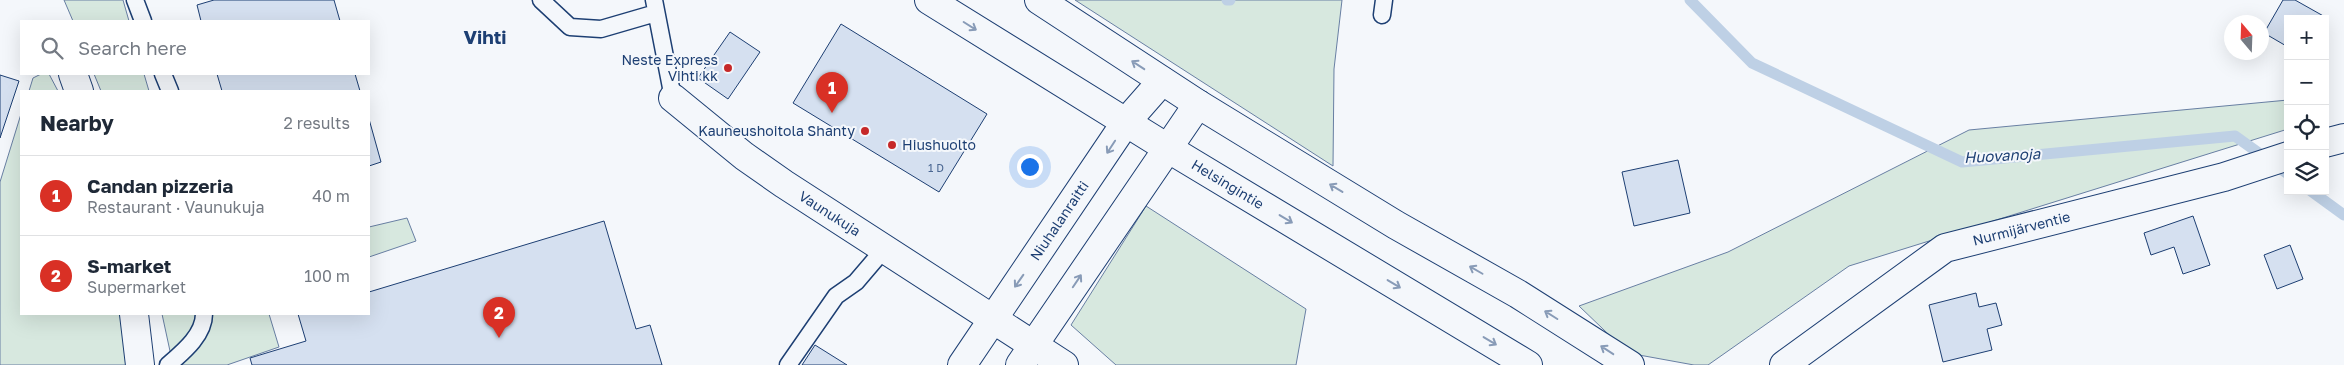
<!DOCTYPE html>
<html lang="en">
<head>
<meta charset="utf-8">
<style>
	body { margin:0; font-family:"Golos Text",sans-serif; background:#f2f2f3; color:#1f2937 }
	.controls { position:absolute; right:15px; top:15px; display:grid; overflow:hidden; border-radius:0px; box-shadow:0 5px 20px #0002 }
	.controls button { width:45px; height:45px; display:grid; place-items:center; padding:0; border:0; border-bottom:1px solid #e0e1e3; background:#fff; color:#1f2937; font:25px sans-serif }
	.compass { position:absolute; left:2224px; top:15px; width:45px; height:45px; border-radius:50%; background:#fff; box-shadow:0 5px 20px #0002; rotate:341deg }
	.you { position:absolute; left:1029px; top:166px; width:18px; height:18px; margin:-12px; border:4px solid #fff; border-radius:50%; background:#1a73e8; box-shadow:0 0 0 8px #1a73e833 }
	.badge { display:grid; place-items:center; width:32px; height:32px; border-radius:50%; background:#d93025; color:#fff; font-size:16px; font-weight:700 }
	.pin { position:absolute; translate:-50% -41px; filter:drop-shadow(0 1px 2px #0008) }
	.pin::after { content:''; position:absolute; top:26px; width:18px; height:15px; background:inherit; clip-path:polygon(0 0,100% 0,50% 100%) }
	.list { margin:0; padding:0; list-style:none }
	h2 { display:flex; justify-content:space-between; align-items:center; height:65px; margin:0; padding:0 20px; font-size:21px }
	h2 small { font-size:16px; font-weight:400; color:#747a83 }
	.list li { display:grid; grid-template-columns:32px 1fr auto; gap:15px; align-items:center; box-sizing:border-box; height:80px; padding:0 20px; border-top:1px solid #e0e1e3 }
	.list b { display:block; font-size:19px; white-space:nowrap }
	.list p { margin:0; font-size:16px; white-space:nowrap; color:#747a83 }
	.list em { font-size:16px; font-style:normal; color:#747a83 }
	.icon { flex:none; width:28px; height:28px; fill:none; stroke:currentColor; stroke-width:2; stroke-linecap:round; stroke-linejoin:round }
	.map { position:relative; flex:none; width:2344px; height:365px; overflow:hidden }
	.search { position:absolute; background:#fff; box-shadow:0 5px 20px #0002; left:20px; top:20px; width:350px; height:55px; display:flex; align-items:center; gap:12px; box-sizing:border-box; padding:0 18px; border-radius:0px; color:#747a83; font-size:19px }
	.panel { position:absolute; background:#fff; box-shadow:0 5px 20px #0002; left:20px; top:90px; width:350px; height:225px; border-radius:0px }
	.map>svg:first-child { display:block }
	.green { fill:#d7e8df; stroke:#687fa3 }
	.lines { fill:none; stroke-linecap:round; stroke-linejoin:round }
	.stream { stroke:#bed0e5; stroke-width:11 }
	.building { fill:#d5e0f0; stroke:#1d3f73 }
	.service-casing { stroke:#1d3f73; stroke-width:19 }
	.minor-casing { stroke:#1d3f73; stroke-width:30 }
	.tertiary-casing { stroke:#1d3f73; stroke-width:30 }
	.service { stroke:#f4f7fb; stroke-width:16 }
	.minor { stroke:#f4f7fb; stroke-width:28 }
	.tertiary { stroke:#f4f7fb; stroke-width:28 }
	.oneway { stroke:#889bb7 }
	.poi-dot { fill:#c62828; stroke:#f4f7fb; stroke-width:2 }
	.labels { text-anchor:middle; stroke-width:4; stroke-linejoin:round; paint-order:stroke }
	.number-label { font-size:11px; fill:#4b6792 }
	.poi-label { font-size:14px; fill:#1d3f73; stroke:#f4f7fb; text-anchor:end }
	.street-label { font-size:14px; fill:#1d3f73; stroke:#f4f7fb }
	.water-label { font-size:15px; font-style:italic; fill:#1d3f73; stroke:#f4f7fb }
	.district-label { font-size:19px; font-weight:bold; fill:#1d3f73; stroke:#f4f7fb }
</style>
</head>
<body>
<div class="map">
<svg width="2344" height="365" viewBox="0 0 2344 365">
	<rect width="100%" height="100%" fill="#f4f7fb"/>
	<path class="green" d="M 64,0 L 123,0 L 129,21 L 73,21 Z
		M 1075,0 L 1342,0 L 1334,69 L 1333,166 Z
		M 41,74 L 49,74 L 58,91 L 29,91 L 33,78 Z
		M 94,74 L 144,74 L 149,91 L 101,91 Z
		M 2288,100 L 2288,129 L 1849,266 L 1708,365 L 1694,365 L 1628,353 L 1579,306 L 1728,252 L 1969,130 Z
		M 21,114 L 21,314 L 123,314 L 127,365 L 0,365 L 0,182 Z
		M 1146,206 L 1306,309 L 1296,365 L 1116,365 L 1071,325 Z
		M 407,218 L 416,241 L 369,257 L 369,227 Z
		M 162,314 L 269,314 L 279,347 L 227,365 L 173,365 Z"/>
	<g class="lines">
		<path class="stream" d="M 1227,0 L 1230,0
			M 1690,0 L 1752,63 L 1962,162 L 2235,136 L 2288,174
			M 2311,191 L 2344,215"/>
	</g>
	<path class="building" d="M 214,0 L 334,0 L 340,21 L 201,21 L 197,5 Z
		M 2283,0 L 2295,0 L 2327,18 L 2325,22 L 2325,19 L 2288,19 L 2288,47 L 2264,33 Z
		M 841,24 L 987,114 L 939,192 L 793,103 Z
		M 730,32 L 760,52 L 728,99 L 698,78 Z
		M 217,74 L 355,74 L 360,91 L 222,91 Z
		M 0,75 L 19,81 L 0,138 Z
		M 369,119 L 381,162 L 369,166 Z
		M 1678,160 L 1690,213 L 1634,226 L 1622,172 Z
		M 2193,216 L 2210,265 L 2183,274 L 2174,247 L 2151,255 L 2144,233 Z
		M 604,221 L 636,329 L 650,325 L 662,365 L 252,365 L 250,358 L 306,341 L 298,314 L 369,314 L 369,292 Z
		M 2290,245 L 2303,279 L 2277,289 L 2264,255 Z
		M 1976,293 L 1979,307 L 1996,303 L 2002,325 L 1987,329 L 1992,350 L 1943,362 L 1929,305 Z
		M 815,345 L 847,365 L 802,365 Z"/>
	<g class="lines">
		<defs>
			<path id="service" d="M 135,0 L 143,21
				M 541,0 L 570,27 L 601,29 L 656,13
				M 654,0 L 673,98
				M 1382,15 L 1384,0
				M 163,74 L 170,91
				M 168,365 C 183,352 204,335 204,314
				M 788,365 L 836,296 L 856,282 L 885,248"/>
			<g id="minor">
				<path d="M 73,74 L 79,91"/>
				<path id="s1" d="M 673,98 L 744,156 L 784,184 L 1064,365"/>
				<path d="M 134,314 L 140,365"/>
			</g>
			<g id="tertiary">
				<path id="s2" d="M 929,0 L 1169,149 L 1528,365"/>
				<path d="M 1039,0 L 1198,104 L 1396,225 L 1518,294 L 1630,365"/>
				<path d="M 2325,143 L 2344,138"/>
				<path id="s3" d="M 962,365 L 1126,122 L 1162,81"/>
				<path d="M 1020,365 L 1198,104"/>
				<path id="s4" d="M 1784,365 L 1945,248 L 2224,177 L 2288,156"/>
			</g>
		</defs>
		<use href="#service" class="service-casing"/>
		<use href="#minor" class="minor-casing"/>
		<use href="#tertiary" class="tertiary-casing"/>
		<use href="#service" class="service"/>
		<use href="#minor" class="minor"/>
		<use href="#tertiary" class="tertiary"/>
	</g>
	<defs><path id="oneway-shaft" d="M-6 0H5M1.5-3L5.5 0L1.5 3" fill="none" stroke-width="1.6" stroke-linecap="round" stroke-linejoin="round" transform="scale(1.25)"/></defs>
	<g class="oneway">
		<use href="#oneway-shaft" transform="translate(970 26) rotate(32)"/>
		<use href="#oneway-shaft" transform="translate(1138 65) rotate(-147)"/>
		<use href="#oneway-shaft" transform="translate(1111 147) rotate(123)"/>
		<use href="#oneway-shaft" transform="translate(1336 188) rotate(-149)"/>
		<use href="#oneway-shaft" transform="translate(1286 219) rotate(31)"/>
		<use href="#oneway-shaft" transform="translate(1476 270) rotate(-150)"/>
		<use href="#oneway-shaft" transform="translate(1019 281) rotate(125)"/>
		<use href="#oneway-shaft" transform="translate(1077 281) rotate(-56)"/>
		<use href="#oneway-shaft" transform="translate(1394 284) rotate(31)"/>
		<use href="#oneway-shaft" transform="translate(1551 315) rotate(-148)"/>
		<use href="#oneway-shaft" transform="translate(1490 341) rotate(31)"/>
		<use href="#oneway-shaft" transform="translate(1607 350) rotate(-147)"/>
	</g>
	<g class="poi-dot">
		<circle cx="728" cy="68" r="5"/>
		<circle cx="865" cy="131" r="5"/>
		<circle cx="892" cy="145" r="5"/>
	</g>
	<g class="labels">
		<g class="number-label">
			<text x="936" y="172">1 D</text>
		</g>
		<g class="poi-label">
			<text x="718" y="65">Neste Express<tspan x="718" dy="16">Vihti kk</tspan></text>
			<text x="855" y="136">Kauneushoitola Shanty</text>
			<text x="902" y="150" text-anchor="start">Hiushuolto</text>
		</g>
		<g class="street-label">
			<text dy="5" stroke="none"><textPath href="#s2" startOffset="351">Helsingintie</textPath></text>
			<text dy="5" stroke="none"><textPath href="#s1" startOffset="195">Vaunukuja</textPath></text>
			<text dy="5" stroke="none"><textPath href="#s3" startOffset="174">Niuhalanraitti</textPath></text>
			<text dy="5" stroke="none"><textPath href="#s4" startOffset="278">Nurmijärventie</textPath></text>
		</g>
		<g class="water-label">
			<text transform="translate(2002 156) rotate(-3)" y="5">Huovanoja</text>
		</g>
		<g class="district-label">
			<text x="485" y="44">Vihti</text>
		</g>
	</g>
</svg>
<div class="controls">
<button>+</button>
<button>−</button>
<button><svg class="icon" aria-label="locate" viewBox="0 0 24 24"><circle cx="12" cy="12" r="6"/><path d="M12 2v4M12 18v4M2 12h4M18 12h4"/></svg></button>
<button><svg class="icon" aria-label="layers" viewBox="0 0 24 24"><path d="M12 4l9 5-9 5-9-5zM3 14l9 5 9-5"/></svg></button>
</div>
<svg class="compass" viewBox="-18 -18 36 36"><path d="M0-13l5 13h-10z" fill="#e53935"/><path d="M0 13l5-13h-10z" fill="#747a83"/></svg>
<div class="you"></div>
<div class="pin badge" style="left:832px;top:113px">1</div>
<div class="pin badge" style="left:499px;top:338px">2</div>
<div class="search"><svg class="icon" aria-label="search" viewBox="0 0 24 24"><circle cx="10" cy="10" r="6"/><path d="M15 15l6 6"/></svg>Search here</div>
<section class="panel">
<h2>Nearby<small>2 results</small></h2>
<ul class="list">
<li><span class="badge">1</span><div><b>Candan pizzeria</b><p>Restaurant · Vaunukuja</p></div><em>40 m</em></li>
<li><span class="badge">2</span><div><b>S-market</b><p>Supermarket</p></div><em>100 m</em></li>
</ul>
</section>
</div>
</body>
</html>
